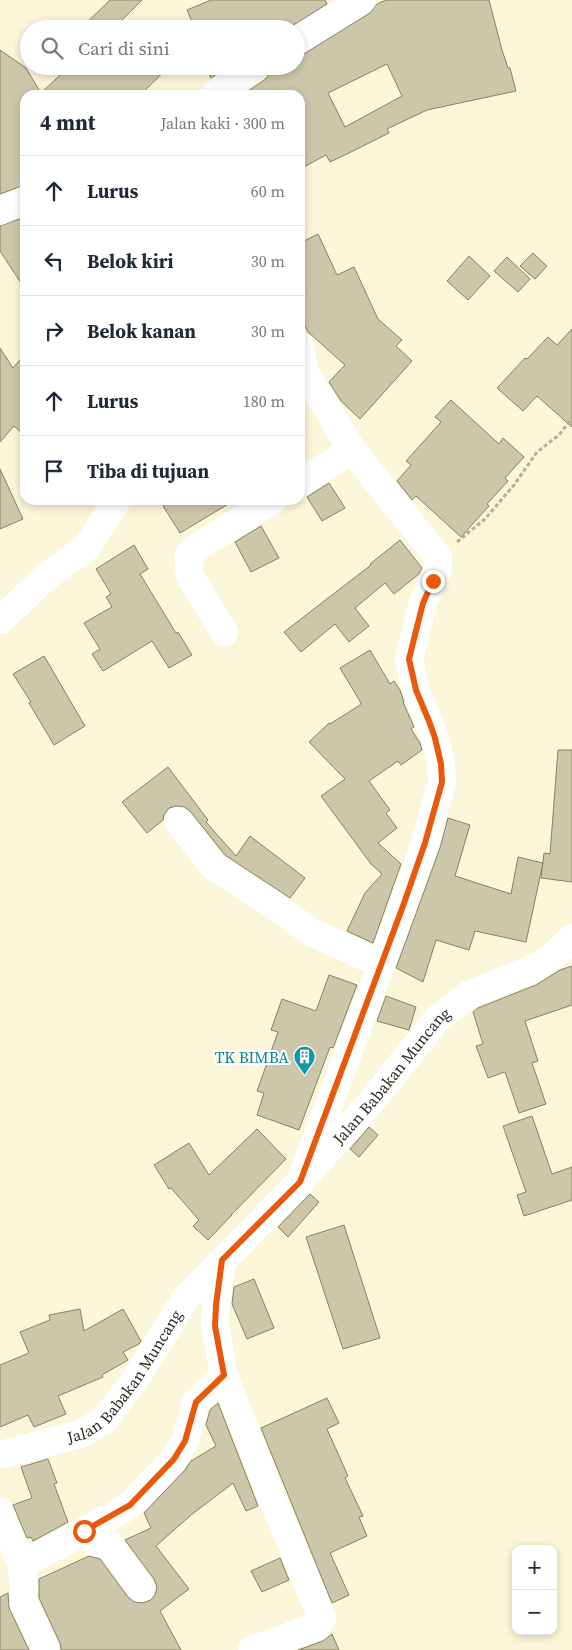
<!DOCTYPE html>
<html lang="id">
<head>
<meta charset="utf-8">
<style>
	body { margin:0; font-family:"Source Serif 4",serif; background:#f6f6f7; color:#1f2937 }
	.controls { position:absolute; right:15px; bottom:15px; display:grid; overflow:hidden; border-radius:10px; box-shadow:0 2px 8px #0003 }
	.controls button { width:45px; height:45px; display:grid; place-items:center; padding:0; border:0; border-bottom:1px solid #e0e1e3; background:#fff; color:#1f2937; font:25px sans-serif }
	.stop { position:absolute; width:15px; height:15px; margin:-11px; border:4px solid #ea580c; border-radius:50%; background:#fff }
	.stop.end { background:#ea580c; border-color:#fff; box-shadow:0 1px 5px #0008 }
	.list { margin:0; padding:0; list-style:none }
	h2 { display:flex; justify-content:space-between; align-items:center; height:65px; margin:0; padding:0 20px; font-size:21px }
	h2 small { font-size:16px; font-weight:400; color:#747a83 }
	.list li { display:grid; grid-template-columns:32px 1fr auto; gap:15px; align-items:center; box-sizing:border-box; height:70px; padding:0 20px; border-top:1px solid #e0e1e3 }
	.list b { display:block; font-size:19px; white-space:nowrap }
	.list em { font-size:16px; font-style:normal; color:#747a83 }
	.icon { flex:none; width:28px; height:28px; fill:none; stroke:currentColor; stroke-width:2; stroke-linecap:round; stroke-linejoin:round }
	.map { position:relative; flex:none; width:572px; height:1650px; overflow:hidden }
	.search { position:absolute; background:#fff; box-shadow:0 2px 8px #0003; left:20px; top:20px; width:285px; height:55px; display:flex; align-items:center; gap:12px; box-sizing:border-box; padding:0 18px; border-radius:28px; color:#747a83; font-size:19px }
	.panel { position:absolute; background:#fff; box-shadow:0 2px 8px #0003; left:20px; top:90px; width:285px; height:415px; border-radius:15px }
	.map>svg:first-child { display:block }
	.building { fill:#ccc6aa; stroke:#868067; fill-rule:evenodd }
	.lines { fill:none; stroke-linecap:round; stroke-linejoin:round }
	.path { stroke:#b2ae98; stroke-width:3; stroke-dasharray:4 2.5; stroke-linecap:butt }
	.minor { stroke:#fff; stroke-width:28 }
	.route { stroke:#ea580c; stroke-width:6 }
	.labels { text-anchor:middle; stroke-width:4; stroke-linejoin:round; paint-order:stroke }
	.culture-label { font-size:16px; fill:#0d838f; stroke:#fff; text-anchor:end }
	.street-label { font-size:16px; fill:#2d2b20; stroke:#fff }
</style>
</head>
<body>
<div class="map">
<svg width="572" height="1650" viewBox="0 0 572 1650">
	<rect width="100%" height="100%" fill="#fbf6d9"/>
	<path class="building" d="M 110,0 L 142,0 L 113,29 L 80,29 Z
		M 211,0 L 325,0 L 327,4 L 287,29 L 195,29 L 187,10 Z
		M 386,0 L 489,0 L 502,50 L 508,68 L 510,68 L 516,91 L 427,110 L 387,129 L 389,133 L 349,153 L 330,162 L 326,155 L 300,169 L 300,95 L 242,95 L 266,79 L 271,71 L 281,66 L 296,66 L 296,57 L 304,54 L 370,13 L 377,4 ZM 387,64 L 402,96 L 345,127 L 328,93 Z
		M 0,50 L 26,68 L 41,93 L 70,66 L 170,66 L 140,95 L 25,95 L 25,185 L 0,194 Z
		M 206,66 L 229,66 L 211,78 Z
		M 25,217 L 25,289 L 0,251 L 0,226 Z
		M 318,234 L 337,275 L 354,267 L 378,319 L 402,340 L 396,346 L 412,361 L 360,419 L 341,401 L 329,382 L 345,365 L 308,332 L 300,316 L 300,243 Z
		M 533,253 L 547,266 L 535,279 L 520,266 Z
		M 469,256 L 490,276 L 468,300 L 447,281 Z
		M 507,257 L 530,279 L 518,292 L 494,271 Z
		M 572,329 L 572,427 L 537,396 L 523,411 L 497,388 L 525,358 L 527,359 L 548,337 L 557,345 Z
		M 0,348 L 13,368 L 25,354 L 25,436 L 14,426 L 0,442 Z
		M 451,400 L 499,444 L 503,438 L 524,457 L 505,478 L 508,481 L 487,504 L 489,506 L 461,537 L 416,496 L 412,500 L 397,481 L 411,465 L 406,461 L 441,422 L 435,417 Z
		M 0,469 L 23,519 L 0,529 Z
		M 329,483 L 345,508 L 322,521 L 307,497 Z
		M 173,500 L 235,500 L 180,533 L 163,506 Z
		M 261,526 L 279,558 L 251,572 L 235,542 Z
		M 400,540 L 422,568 L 419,574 L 394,594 L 385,583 L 355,608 L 369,626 L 349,642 L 335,624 L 301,652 L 284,632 L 371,565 L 370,564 Z
		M 134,545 L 148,569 L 140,574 L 176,633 L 178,632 L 192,655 L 169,668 L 152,641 L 103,671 L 92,654 L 100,649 L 84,623 L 112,607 L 106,597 L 111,594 L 96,569 Z
		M 370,650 L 390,684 L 394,681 L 400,690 L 404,702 L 403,702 L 414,727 L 411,729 L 420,743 L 422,750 L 401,765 L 398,761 L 369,781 L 390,810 L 386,813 L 397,828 L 378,843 L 401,864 L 373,943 L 347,931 L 365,893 L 382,874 L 371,864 L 321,796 L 345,779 L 309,742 L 329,723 L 330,724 L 360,705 L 361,703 L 340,668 Z
		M 44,656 L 85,726 L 54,745 L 29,703 L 31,702 L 13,674 Z
		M 558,750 L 572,750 L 572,882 L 541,878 L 544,853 L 550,854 Z
		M 168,767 L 208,820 L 206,822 L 236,856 L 250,836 L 305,878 L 290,898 L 225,855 L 190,811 L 184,807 L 176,806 L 169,808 L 164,815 L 163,820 L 147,833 L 122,802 Z
		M 448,818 L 470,825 L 455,876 L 511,894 L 518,857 L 543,863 L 526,942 L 475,931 L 469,950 L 436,940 L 423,982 L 396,968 L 440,848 Z
		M 572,966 L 572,1005 L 525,1021 L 538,1061 L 532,1063 L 546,1104 L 519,1113 L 505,1072 L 488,1078 L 476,1046 L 483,1044 L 473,1012 L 478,1008 L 536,985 L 560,970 Z
		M 329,975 L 357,985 L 333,1048 L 330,1047 L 299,1130 L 257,1115 L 264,1093 L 257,1091 L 278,1032 L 271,1030 L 282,999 L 316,1011 Z
		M 386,996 L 416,1007 L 409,1030 L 377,1021 Z
		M 532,1116 L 552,1174 L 572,1167 L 572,1200 L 524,1216 L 517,1195 L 526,1192 L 503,1126 Z
		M 369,1127 L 378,1135 L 359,1157 L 350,1149 Z
		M 257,1129 L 286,1159 L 231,1215 L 232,1215 L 208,1240 L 193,1226 L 199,1220 L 171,1188 L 169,1189 L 154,1165 L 189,1143 L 209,1175 Z
		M 310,1194 L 319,1202 L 288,1237 L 278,1227 Z
		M 344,1225 L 380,1338 L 343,1349 L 306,1237 Z
		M 254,1279 L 274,1328 L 247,1339 L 232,1304 L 234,1287 Z
		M 80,1309 L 84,1331 L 123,1309 L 141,1341 L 139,1344 L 123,1352 L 128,1360 L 102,1375 L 103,1377 L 58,1396 L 66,1414 L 34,1427 L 28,1415 L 0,1427 L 0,1365 L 29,1353 L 20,1332 L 50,1320 L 49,1315 Z
		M 327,1398 L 339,1423 L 327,1429 L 348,1476 L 345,1478 L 363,1516 L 359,1517 L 367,1536 L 330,1553 L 349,1595 L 332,1603 L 261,1428 Z
		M 218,1403 L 258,1506 L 246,1511 L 233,1483 L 191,1515 L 156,1546 L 189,1589 L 160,1611 L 181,1650 L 61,1650 L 60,1643 L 39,1598 L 39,1579 L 89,1556 L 100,1559 L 128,1597 L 134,1602 L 143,1603 L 151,1600 L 155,1595 L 157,1587 L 154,1579 L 125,1540 L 151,1528 L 144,1513 L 185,1470 L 191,1461 L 216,1446 L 206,1425 L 210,1410 Z
		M 48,1459 L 57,1483 L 54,1484 L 68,1522 L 33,1541 L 31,1537 L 27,1538 L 13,1505 L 32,1498 L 21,1467 Z
		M 280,1558 L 289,1580 L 262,1592 L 251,1571 Z
		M 8,1593 L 9,1608 L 29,1650 L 0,1650 L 0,1597 Z
		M 332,1634 L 339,1650 L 298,1650 L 323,1641 Z"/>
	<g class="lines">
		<path class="path" d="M 457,542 L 485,519 L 514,485 L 537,452 L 559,435 L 572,418"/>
		<g class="minor">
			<path d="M 296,41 L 362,0"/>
			<path d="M 214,95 L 257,66"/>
			<path d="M 0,211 L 25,200"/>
			<path d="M 300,483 L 352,450"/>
			<path d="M 1,620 L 47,576 L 87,547 L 117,500"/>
			<path d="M 224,632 L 190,576 L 188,556 L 196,548 L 273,500"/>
			<path d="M 178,821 L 214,867 L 268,901 L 311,932 L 381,964"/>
			<path d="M 300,1182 L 403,906 L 425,843 L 442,782 L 441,764 L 435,738 L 416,690 L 409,659 L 423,603 L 437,572 L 438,557 L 352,450 L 305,372 L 300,346"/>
			<path d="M 222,1260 L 216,1305 L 215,1326 L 224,1375 L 269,1491 L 322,1618 L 318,1626 L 252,1650"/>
			<path id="s1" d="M 0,1455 L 84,1433 L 104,1420 L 135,1380 L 185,1299 L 300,1182 L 371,1102 L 438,1018 L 470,994 L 530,970 L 541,964 L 554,955 L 572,938"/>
			<path d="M 0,1512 L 21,1564 L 24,1587 L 23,1601 L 46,1650"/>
			<path d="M 84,1531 L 93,1542 L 109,1544 L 141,1588"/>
			<path d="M 21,1564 L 60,1545 L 130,1505 L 174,1459 L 185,1441 L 196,1402 L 224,1375"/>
		</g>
	</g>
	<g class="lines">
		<path class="route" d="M 84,1531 L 130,1505 L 174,1459 L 185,1441 L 196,1402 L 224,1375 L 215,1326 L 216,1305 L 222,1260 L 300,1182 L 403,906 L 425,843 L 442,782 L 441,764 L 435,738 L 429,721 L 416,690 L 409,659 L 423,603 L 433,581"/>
	</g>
	<defs>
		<symbol id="building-pin" viewBox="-11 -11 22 30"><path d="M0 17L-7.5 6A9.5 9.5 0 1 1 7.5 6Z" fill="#0f9aa8" stroke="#fff"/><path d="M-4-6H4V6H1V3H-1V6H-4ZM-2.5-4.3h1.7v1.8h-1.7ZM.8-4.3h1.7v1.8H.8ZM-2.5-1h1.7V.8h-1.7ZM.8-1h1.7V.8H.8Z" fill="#fff"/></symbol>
	</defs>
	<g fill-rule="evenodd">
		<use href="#building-pin" x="292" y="1044" width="25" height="34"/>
	</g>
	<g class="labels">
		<g class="culture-label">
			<text x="289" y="1063">TK BIMBA</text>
		</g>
		<g class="street-label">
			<text dy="6" stroke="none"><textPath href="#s1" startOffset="561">Jalan Babakan Muncang</textPath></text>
			<text dy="6" stroke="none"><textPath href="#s1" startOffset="156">Jalan Babakan Muncang</textPath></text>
		</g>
	</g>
</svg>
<div class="controls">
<button>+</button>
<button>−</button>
</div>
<div class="stop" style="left:84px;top:1531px"></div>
<div class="stop end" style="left:433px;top:581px"></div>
<div class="search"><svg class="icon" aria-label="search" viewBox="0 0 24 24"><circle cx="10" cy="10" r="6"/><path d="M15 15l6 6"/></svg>Cari di sini</div>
<section class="panel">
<h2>4 mnt<small>Jalan kaki · 300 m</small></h2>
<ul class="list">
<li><svg class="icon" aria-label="ahead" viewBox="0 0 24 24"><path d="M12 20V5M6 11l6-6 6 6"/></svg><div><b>Lurus</b></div><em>60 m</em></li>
<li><svg class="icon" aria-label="left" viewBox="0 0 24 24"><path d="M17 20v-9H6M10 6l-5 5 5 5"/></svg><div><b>Belok kiri</b></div><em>30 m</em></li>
<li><svg class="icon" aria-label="right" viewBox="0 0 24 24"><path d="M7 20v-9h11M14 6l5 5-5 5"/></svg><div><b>Belok kanan</b></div><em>30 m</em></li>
<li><svg class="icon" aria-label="ahead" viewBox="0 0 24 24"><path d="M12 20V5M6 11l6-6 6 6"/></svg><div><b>Lurus</b></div><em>180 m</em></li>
<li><svg class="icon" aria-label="arrive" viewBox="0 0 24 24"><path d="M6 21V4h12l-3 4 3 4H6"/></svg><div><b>Tiba di tujuan</b></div></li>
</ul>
</section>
</div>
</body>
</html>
